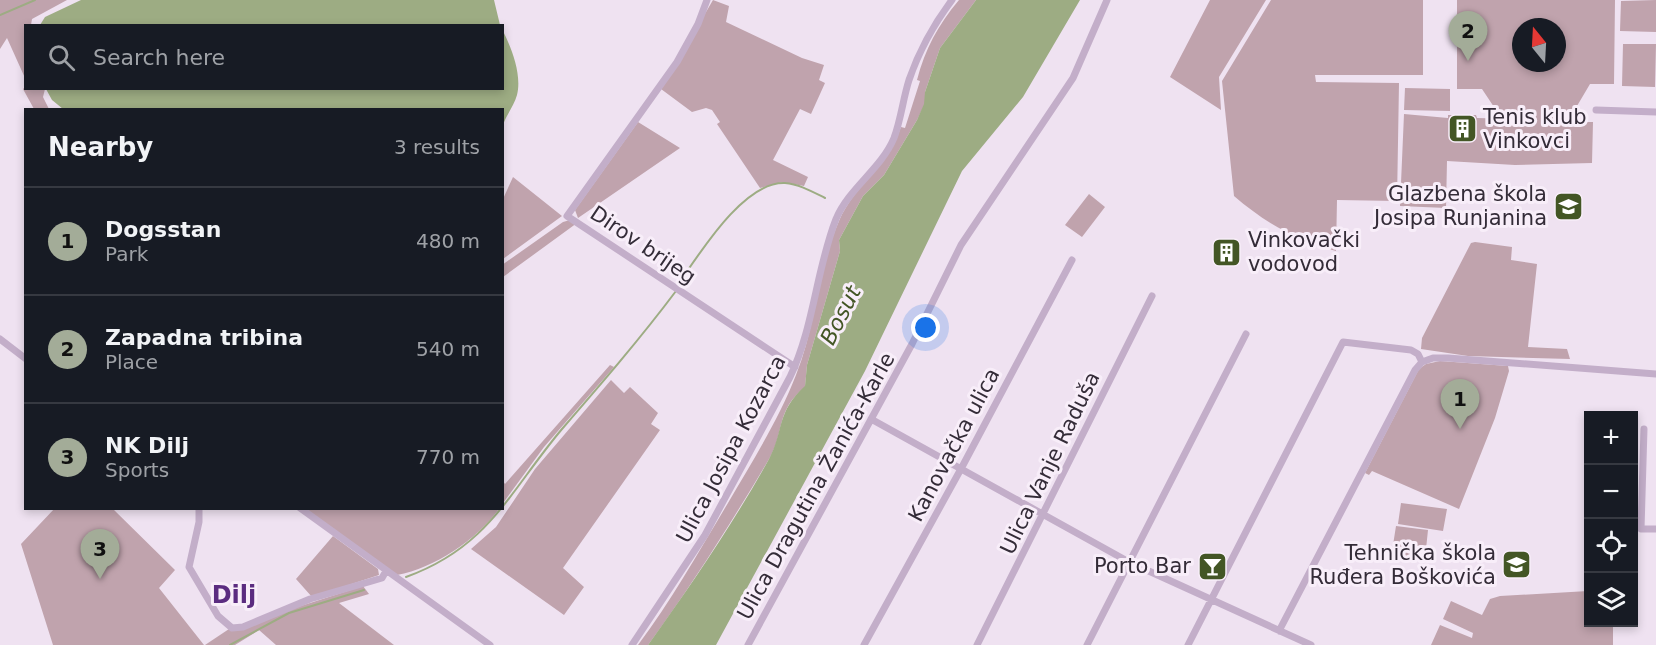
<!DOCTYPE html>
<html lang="en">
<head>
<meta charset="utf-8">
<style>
	body { margin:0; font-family:"DejaVu Sans",sans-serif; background:#242831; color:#f1f3f6 }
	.controls { position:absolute; right:18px; bottom:18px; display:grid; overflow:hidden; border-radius:0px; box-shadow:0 3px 9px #0003 }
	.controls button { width:54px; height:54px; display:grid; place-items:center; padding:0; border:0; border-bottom:2px solid #363941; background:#171b24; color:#f1f3f6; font:30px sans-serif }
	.compass { position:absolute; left:1512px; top:18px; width:54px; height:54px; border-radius:50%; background:#171b24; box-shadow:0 3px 9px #0003; rotate:342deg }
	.you { position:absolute; left:926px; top:328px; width:21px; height:21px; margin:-15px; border:4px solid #fff; border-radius:50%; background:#1a73e8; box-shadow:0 0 0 9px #1a73e833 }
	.badge { display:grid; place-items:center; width:39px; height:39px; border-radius:50%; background:#a3ac98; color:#111; font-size:20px; font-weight:700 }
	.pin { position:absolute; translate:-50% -50px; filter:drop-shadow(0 2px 3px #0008) }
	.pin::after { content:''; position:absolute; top:32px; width:21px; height:18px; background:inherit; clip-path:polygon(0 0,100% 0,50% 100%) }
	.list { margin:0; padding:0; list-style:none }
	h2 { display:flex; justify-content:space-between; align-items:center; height:78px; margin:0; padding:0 24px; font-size:26px }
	h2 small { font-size:20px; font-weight:400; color:#9ea1a6 }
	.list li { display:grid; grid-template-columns:39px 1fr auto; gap:18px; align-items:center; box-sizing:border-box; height:108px; padding:0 24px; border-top:2px solid #363941 }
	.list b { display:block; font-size:22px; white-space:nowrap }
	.list p { margin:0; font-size:20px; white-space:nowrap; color:#9ea1a6 }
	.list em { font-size:20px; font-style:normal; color:#9ea1a6 }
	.icon { flex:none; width:33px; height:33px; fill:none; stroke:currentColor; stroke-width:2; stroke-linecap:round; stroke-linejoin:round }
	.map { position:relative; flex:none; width:1656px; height:645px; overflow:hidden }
	.search { position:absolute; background:#171b24; box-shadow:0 3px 9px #0003; left:24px; top:24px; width:480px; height:66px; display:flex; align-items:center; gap:15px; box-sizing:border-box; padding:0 21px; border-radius:0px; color:#9ea1a6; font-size:22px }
	.panel { position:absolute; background:#171b24; box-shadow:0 3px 9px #0003; left:24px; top:108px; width:480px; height:402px; border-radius:0px }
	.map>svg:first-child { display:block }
	.green { fill:#c0a3ad; fill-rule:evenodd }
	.water { fill:#9dac83 }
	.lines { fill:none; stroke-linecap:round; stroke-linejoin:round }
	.stream { stroke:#9dac83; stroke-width:2 }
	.minor { stroke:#c3aec9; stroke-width:7 }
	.labels { text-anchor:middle; stroke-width:6; stroke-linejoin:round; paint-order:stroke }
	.poi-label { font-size:21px; fill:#342c38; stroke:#f8eef9; text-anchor:end }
	.street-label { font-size:21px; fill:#342c38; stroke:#f8eef9 }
	.water-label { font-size:22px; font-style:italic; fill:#435625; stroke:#f8eef9 }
	.quarter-label { font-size:24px; font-weight:bold; fill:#5b2c80; stroke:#f8eef9 }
</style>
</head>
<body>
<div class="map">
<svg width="1656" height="645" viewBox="0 0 1656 645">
	<rect width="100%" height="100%" fill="#efe2f1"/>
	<path class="green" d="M 0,0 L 67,0 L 32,19 L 31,25 L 26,26 L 25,78 L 7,38 L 0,49 Z
		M 713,0 L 729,6 L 726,22 L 802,58 L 824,65 L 819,80 L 825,83 L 811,114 L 800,109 L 773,160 L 808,177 L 804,186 L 782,182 L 760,188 L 717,124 L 720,122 L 712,110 L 706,108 L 692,112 L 661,89 Z
		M 959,0 L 976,0 L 940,48 L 925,92 L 925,104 L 917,120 L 884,175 L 863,196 L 839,240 L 840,251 L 807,365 L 805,387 C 775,411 785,432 769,459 C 731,523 692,585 648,645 L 638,645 C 672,600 699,551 728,503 C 752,462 779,419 796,375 C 816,325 818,270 839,221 C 854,186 888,164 901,127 L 905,128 L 920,81 L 917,80 C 925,49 938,25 959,0 Z
		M 1210,0 L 1266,0 L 1219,77 L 1221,110 L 1170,77 Z
		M 1271,0 L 1423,0 L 1423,75 L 1315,75 L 1316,82 L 1399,83 L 1397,201 L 1337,200 L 1336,251 C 1297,241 1264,222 1234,196 L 1222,81 Z
		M 1457,0 L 1615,0 L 1614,84 L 1590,84 L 1577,106 L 1551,122 L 1593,122 L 1592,163 L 1515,165 L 1447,161 L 1446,208 L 1400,206 L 1404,114 L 1448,118 L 1448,115 L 1476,115 L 1477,118 L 1513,119 L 1494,107 L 1482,89 L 1457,89 ZM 1521,27 L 1557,27 L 1557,63 L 1521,63 Z
		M 1656,0 L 1656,32 L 1620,31 L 1621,1 Z
		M 1623,44 L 1656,44 L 1655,87 L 1622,86 Z
		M 25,87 L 45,89 L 43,97 L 49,109 L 34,109 L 23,89 Z
		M 1405,88 L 1450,89 L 1450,111 L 1404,110 Z
		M 638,122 L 680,148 L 578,218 L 575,210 Z
		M 513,177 L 562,216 L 503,259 L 503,199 Z
		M 1089,194 L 1105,207 L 1082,237 L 1065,225 Z
		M 570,220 L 577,223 L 503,277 L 502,265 L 563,222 Z
		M 1475,242 L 1512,247 L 1511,260 L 1537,264 L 1528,347 L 1567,349 L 1570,359 L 1468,356 L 1421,349 L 1422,338 L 1471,243 Z
		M 1440,361 L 1508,366 L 1509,371 L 1495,418 L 1459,509 L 1372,471 L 1369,475 L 1365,473 L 1419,369 L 1426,364 Z
		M 610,365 L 614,367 L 544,447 L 503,503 L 503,481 L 505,484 Z
		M 611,380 L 624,393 L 630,387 L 658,413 L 651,424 L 660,430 L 563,568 L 584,587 L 564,615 L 471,549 L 496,527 L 535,469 Z
		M 1401,503 L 1447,509 L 1443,531 L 1398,524 Z
		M 55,508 L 113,509 L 175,570 L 159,588 L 204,645 L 53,645 L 21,544 Z
		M 304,509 L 499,509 C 476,540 435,568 397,575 Z
		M 1396,526 L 1428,530 L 1426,549 L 1414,548 L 1412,560 L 1391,558 Z
		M 333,536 L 378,569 L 379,575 L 312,597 L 296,579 Z
		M 363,586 L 369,594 L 339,603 L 394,645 L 276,645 L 259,630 L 235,645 L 205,645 L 229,629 Z
		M 1588,591 L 1588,622 L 1613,623 L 1613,645 L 1431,645 L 1440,625 L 1472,638 L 1473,633 L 1443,619 L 1451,601 L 1482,615 L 1490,599 L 1500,596 Z"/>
	<path class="water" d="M 81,0 L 494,0 L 500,25 L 40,25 L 45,17 Z
		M 976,0 L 1080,0 L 1023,97 L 962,171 L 865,371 L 716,645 L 648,645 C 691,585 733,524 769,459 C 784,431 776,412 805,386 L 807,365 L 840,251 L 839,240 L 863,196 L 884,175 L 917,120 L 924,104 L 925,92 L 940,48 Z
		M 503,31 C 512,49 522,75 517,95 C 514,106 506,115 503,125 L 502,110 L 63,109 L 52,100 L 46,89 L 502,88 Z"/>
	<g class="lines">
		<path class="stream" d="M 0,15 L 35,0
			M 679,283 C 700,253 744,181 785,183 C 799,184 813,192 825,198
			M 406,577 C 489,547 509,492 562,429 C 601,384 640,339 676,291
			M 230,645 L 289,613 L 364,590"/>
		<path class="minor" d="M 707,0 L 698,24 L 677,62 L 567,216 L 795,367
			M 1596,110 L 1656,112
			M 0,339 L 26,359
			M 1422,362 L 1433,358 L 1448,358 L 1656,374
			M 871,419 L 1129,562 L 1311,645
			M 1644,429 L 1641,529 L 1656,529
			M 199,508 L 199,522 L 189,567 L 218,616 L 232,628 L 243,627 L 310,599 L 372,581 L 382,578 L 386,571
			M 300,508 L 490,645
			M 632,645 L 705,535 L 790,377 C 814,327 816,270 836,219 C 849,188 881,169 894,138 C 901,119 903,99 909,80 C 919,51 934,24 952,0
			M 748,645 L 912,344 L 961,245 L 1073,78 L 1107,0
			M 864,645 L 962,467 L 1072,260
			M 977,645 L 1152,296
			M 1087,645 L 1246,334
			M 1188,645 L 1343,342 L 1411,350 L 1418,354 L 1422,362 L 1415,370 L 1279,631"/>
	</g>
	<defs>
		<symbol id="building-square" viewBox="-11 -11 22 22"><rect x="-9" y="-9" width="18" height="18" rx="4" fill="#435625" stroke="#f8eef9"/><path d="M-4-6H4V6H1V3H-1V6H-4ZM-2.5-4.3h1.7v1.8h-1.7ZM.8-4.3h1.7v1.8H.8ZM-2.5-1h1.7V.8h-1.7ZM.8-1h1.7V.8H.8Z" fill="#fff"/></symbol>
		<symbol id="school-square" viewBox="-11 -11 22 22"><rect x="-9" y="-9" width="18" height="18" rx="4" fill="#435625" stroke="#f8eef9"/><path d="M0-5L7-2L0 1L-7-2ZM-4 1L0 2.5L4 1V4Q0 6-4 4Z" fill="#fff"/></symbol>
		<symbol id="bar-square" viewBox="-11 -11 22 22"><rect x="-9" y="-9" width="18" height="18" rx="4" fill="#435625" stroke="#f8eef9"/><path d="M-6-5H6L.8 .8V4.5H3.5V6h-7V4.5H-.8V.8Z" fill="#fff"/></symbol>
	</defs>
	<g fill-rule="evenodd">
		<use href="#building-square" x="1446" y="112" width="33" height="33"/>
		<use href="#school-square" x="1552" y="190" width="33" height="33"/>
		<use href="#building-square" x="1210" y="236" width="33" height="33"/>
		<use href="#school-square" x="1500" y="548" width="33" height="33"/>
		<use href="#bar-square" x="1196" y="550" width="33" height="33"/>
	</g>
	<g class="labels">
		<g class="poi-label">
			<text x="1483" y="124" text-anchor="start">Tenis klub<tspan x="1483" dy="24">Vinkovci</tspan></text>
			<text x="1547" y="201">Glazbena škola<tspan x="1547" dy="24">Josipa Runjanina</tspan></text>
			<text x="1248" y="247" text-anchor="start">Vinkovački<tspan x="1248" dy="24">vodovod</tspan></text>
			<text x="1496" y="560">Tehnička škola<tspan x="1496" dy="24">Ruđera Boškovića</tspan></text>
			<text x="1191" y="573">Porto Bar</text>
		</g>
		<g class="street-label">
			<text transform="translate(643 245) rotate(34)" y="7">Dirov brijeg</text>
			<text transform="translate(954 445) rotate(-62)" y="7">Kanovačka ulica</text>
			<text transform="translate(731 449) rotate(-62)" y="7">Ulica Josipa Kozarca</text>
			<text transform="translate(1050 463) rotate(-64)" y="7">Ulica Vanje Raduša</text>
			<text transform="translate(816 486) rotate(-61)" y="7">Ulica Dragutina Žanića-Karle</text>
		</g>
		<g class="water-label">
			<text transform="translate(840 315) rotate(-63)" y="8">Bosut</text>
		</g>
		<g class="quarter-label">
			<text x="234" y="603">Dilj</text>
		</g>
	</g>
</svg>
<div class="controls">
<button>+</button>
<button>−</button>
<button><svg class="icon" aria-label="locate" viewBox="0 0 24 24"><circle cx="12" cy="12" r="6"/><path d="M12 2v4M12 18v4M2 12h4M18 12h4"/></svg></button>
<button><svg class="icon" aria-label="layers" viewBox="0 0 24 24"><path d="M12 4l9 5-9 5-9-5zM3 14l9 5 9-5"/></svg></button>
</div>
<svg class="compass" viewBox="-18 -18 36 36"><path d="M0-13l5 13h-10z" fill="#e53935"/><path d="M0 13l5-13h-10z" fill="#9ea1a6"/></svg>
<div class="you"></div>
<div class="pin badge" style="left:1460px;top:429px">1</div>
<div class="pin badge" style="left:1468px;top:61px">2</div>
<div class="pin badge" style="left:100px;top:579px">3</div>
<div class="search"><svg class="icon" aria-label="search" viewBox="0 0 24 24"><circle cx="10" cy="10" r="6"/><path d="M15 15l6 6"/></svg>Search here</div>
<section class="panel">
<h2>Nearby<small>3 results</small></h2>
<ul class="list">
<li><span class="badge">1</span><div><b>Dogsstan</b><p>Park</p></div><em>480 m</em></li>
<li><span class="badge">2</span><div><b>Zapadna tribina</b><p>Place</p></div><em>540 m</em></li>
<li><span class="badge">3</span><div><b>NK Dilj</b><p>Sports</p></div><em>770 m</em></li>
</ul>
</section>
</div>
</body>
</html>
